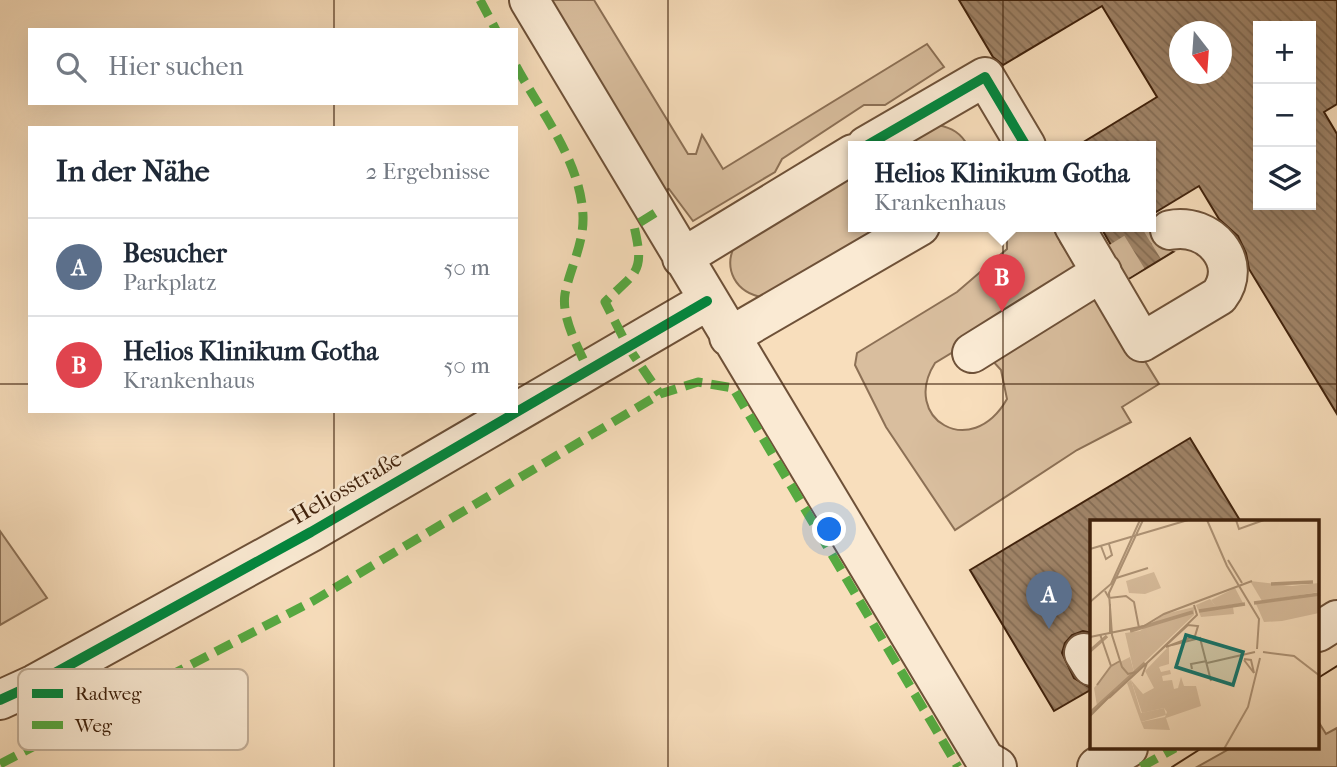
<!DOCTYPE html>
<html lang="de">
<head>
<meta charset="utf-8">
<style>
	body { margin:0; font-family:"IM FELL French Canon",serif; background:#f2f2f3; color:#1f2937 }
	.controls { position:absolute; right:21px; top:21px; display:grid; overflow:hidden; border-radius:0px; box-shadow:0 7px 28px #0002 }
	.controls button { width:63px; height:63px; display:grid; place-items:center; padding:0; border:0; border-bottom:2px solid #e0e1e3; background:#fff; color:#1f2937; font:35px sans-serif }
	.compass { position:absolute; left:1169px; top:21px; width:63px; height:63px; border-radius:50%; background:#fff; box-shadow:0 7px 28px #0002; rotate:163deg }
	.you { position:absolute; left:830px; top:530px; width:24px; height:24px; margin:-18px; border:5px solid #fff; border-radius:50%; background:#1a73e8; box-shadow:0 0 0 10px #1a73e833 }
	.badge { display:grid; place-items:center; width:46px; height:46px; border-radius:50%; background:#8f2418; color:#fff; font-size:23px; font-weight:700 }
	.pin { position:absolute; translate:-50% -58px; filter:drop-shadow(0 2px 4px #0008) }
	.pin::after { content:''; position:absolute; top:37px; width:24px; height:21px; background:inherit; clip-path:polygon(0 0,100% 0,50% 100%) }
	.popup { position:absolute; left:848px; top:141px; width:308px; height:91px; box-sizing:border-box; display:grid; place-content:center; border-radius:0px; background:#fff; filter:drop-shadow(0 2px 5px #0005); font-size:23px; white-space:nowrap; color:#747a83 }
	.popup b { font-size:26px; color:#1f2937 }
	.popup::after { content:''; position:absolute; left:50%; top:100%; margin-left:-14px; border:14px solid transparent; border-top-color:#fff }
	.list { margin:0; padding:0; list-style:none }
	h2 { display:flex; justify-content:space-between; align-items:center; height:91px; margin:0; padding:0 28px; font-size:30px }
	h2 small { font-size:23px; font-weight:400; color:#747a83 }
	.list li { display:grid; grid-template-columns:46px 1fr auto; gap:21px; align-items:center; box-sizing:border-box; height:98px; padding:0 28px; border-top:2px solid #e0e1e3 }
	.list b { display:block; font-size:26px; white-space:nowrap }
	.list p { margin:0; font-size:23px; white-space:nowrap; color:#747a83 }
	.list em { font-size:23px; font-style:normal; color:#747a83 }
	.icon { flex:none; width:38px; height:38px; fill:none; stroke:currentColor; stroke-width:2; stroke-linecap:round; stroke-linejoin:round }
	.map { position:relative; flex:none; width:1337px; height:767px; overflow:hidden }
	.search { position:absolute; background:#fff; box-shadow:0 7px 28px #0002; left:28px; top:28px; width:490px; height:77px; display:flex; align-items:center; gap:18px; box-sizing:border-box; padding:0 24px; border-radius:0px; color:#747a83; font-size:26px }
	.panel { position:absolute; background:#fff; box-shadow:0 7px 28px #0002; left:28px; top:126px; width:490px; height:287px; border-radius:0px }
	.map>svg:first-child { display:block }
	.grass { fill:#d9be9e; stroke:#8c7055; stroke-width:2 }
	.building { fill:url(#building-back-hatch); stroke:#40220c; stroke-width:2; fill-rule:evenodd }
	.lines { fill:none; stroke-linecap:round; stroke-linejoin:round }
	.minor-tunnel { stroke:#d3b899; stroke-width:38; stroke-dasharray:38 19; stroke-linecap:butt }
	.minor-casing { stroke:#6e5138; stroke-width:42 }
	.minor { stroke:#faead3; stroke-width:38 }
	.tram { stroke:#40220c; stroke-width:2 }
	.quiet { stroke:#56aa41; stroke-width:9; stroke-dasharray:18 9; stroke-linecap:butt }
	.cycleway-casing { stroke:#faead3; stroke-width:15 }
	.cycleway { stroke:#00873e; stroke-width:10 }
	.grid { fill:none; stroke:#40220c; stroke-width:2; stroke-opacity:0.55 }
	.labels { text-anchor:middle; stroke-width:5; stroke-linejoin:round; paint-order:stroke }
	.street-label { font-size:23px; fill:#40220c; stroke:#faead3 }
	.inset-river { fill:none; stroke:#b99e80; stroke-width:3.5 }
	.inset-road { fill:none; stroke:#ae9376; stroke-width:2 }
	.view { fill:#0f766e; fill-opacity:0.15; stroke:#0f766e; stroke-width:3.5 }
	.inset-edge { fill:none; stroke:#40220c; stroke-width:3.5 }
	.key { fill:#faead3; stroke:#c2ae97; stroke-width:2 }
	.key-label { font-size:19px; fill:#40220c }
</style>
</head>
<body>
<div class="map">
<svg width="1337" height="767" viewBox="0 0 1337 767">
	<defs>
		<pattern id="building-back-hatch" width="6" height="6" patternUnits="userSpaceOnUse" patternTransform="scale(1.75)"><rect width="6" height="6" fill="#a08468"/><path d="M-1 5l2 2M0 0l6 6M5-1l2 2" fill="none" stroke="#846c54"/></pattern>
	</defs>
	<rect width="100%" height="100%" fill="#f8debc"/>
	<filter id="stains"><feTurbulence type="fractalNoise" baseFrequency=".00286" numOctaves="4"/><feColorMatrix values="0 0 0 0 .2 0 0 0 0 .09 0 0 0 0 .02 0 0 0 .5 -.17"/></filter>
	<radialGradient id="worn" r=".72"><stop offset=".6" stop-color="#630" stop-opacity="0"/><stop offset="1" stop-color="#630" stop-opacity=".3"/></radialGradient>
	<path class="grass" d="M 546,0 L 594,0 L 688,154 L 696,154 L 702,135 L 723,169 L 927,44 L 944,67 L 885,105 L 864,105 L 782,159 L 775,172 L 693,221 L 669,189 L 661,192 Z
		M 938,125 C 952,128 961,133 968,146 L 891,146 Z
		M 853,168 L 853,226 L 893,226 L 765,298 C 735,293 722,269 736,242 Z
		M 999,226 L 1060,226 L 1060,242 L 1082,274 L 935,363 C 900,418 971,462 1007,399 L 1001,370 L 990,358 L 1098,285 L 1159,384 L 1122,407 L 1131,422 L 1077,450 L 955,530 L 886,427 L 855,365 L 857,353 L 957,292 L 1007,249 L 1007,235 Z
		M 0,531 L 47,598 L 0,625 Z
		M 1318,721 L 1326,734 L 1337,728 L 1337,767 L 1197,767 L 1231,748 L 1318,748 Z"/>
	<path class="building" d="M 959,0 L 1337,0 L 1337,104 L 1324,112 L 1337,134 L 1337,414 L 1249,269 L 1246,253 L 1238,236 L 1219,219 L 1199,186 L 1151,215 L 1151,146 L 1077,146 L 1157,97 L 1102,6 L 1003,65 L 993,57 ZM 1258,26 L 1311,26 L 1311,205 L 1258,205 ZM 1180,32 L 1222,32 L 1222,74 L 1180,74 Z
		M 1100,226 L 1149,226 L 1152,243 L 1161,250 L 1173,252 L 1130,278 Z
		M 1190,438 L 1241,522 L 1092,522 L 1092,633 L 1083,631 L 1072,635 L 1065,643 L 1062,653 L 1074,678 L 1092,689 L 1054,711 L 970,570 Z"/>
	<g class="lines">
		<path class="minor-tunnel" d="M 1102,272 L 1170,230"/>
		<defs>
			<path id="minor" d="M 529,0 L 985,760 L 997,767
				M 866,146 L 985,77 L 1026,146
				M 1074,226 L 1142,342 L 1219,296 C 1245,262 1209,222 1170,230
				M 682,258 L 853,154
				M 729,337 L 920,226
				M 972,353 L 1102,272
				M 1318,632 L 1337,620
				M 1084,653 L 1092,666
				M 0,700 L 35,684 L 311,532 L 707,301
				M 1097,767 L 1128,748"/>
		</defs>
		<use href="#minor" class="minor-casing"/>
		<use href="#minor" class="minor"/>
		<path class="tram" d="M 1318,678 L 1337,666
			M 1172,767 L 1202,748"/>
		<path class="quiet" d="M 480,0 L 496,30
			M 516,66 C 541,112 581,162 583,216 C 584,244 570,268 565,294 C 561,318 579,349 588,370
			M 655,213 L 634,226 C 645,274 637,270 605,302 L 628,347 L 660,394
			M 0,764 L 313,601 L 660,394 L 698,382 L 733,388 L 958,767
			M 1141,767 L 1175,748"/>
		<defs>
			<path id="cycleway" d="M 866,146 L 985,77 L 1026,146
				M 0,700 L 35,684 L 311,532 L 707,301"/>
		</defs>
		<use href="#cycleway" class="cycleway-casing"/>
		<use href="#cycleway" class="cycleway"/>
	</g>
	<path class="grid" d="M 334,0 L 334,30M 668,0 L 668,767M 1003,0 L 1003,767M 334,103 L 334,128M 0,384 L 30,384M 516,384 L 1337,384M 334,411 L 334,767"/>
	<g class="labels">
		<g class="street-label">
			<text transform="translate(346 487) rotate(-30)" y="8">Heliosstraße</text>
		</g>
	</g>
	<g transform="translate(1090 520)">
		<rect width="229" height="229" fill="#f8debc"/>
		<path d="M 160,61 L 202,66 L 229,63 L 229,72 L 172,81 ZM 145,68 L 153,83 L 126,87 L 121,80 ZM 229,75 L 229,93 L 192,101 L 174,102 L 166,84 ZM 104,87 L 104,95 L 44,152 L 35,113 L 50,111 L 75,94 ZM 79,126 L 79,144 L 69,147 L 71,152 L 80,150 L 81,154 L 72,156 L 73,161 L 82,160 L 84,169 L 88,168 L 91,157 L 94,166 L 106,166 L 111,186 L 76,198 L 80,210 L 54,209 L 51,202 L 75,197 L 77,192 L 74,188 L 52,193 L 41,160 L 53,174 L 64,168 L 55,151 Z" fill="#d9be9e"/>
		<path d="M 41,160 L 51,193 L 74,188 L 76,195 L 51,202 L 37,163 Z" fill="#d9be9e"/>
		<path d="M 64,52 L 71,68 L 55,74 L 39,73 L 36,61 Z" fill="#d9be9e"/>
		<path d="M 120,79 L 127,88 L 143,87 L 144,94 L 111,97 L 106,85 ZM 40,137 L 44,152 L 7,186 L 4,168 L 22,146 Z" fill="#d9be9e"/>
		<path class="inset-river" d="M 181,64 L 223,62M 164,83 L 230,74M 109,91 L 155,84M 40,111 L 103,92M 0,131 L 17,116M 0,193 L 55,143"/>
		<path class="inset-road" d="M 117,0 L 137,46 L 169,99 L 167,129M 146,0 L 149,9 L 174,0M 11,26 L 16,39 L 22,35 L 19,24M 0,29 L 98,0M 138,40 L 152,63M 23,59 L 58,48M 15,71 L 19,78 L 36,76 L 44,82 L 49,108M 0,82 L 21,64 L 50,0M 20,84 L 20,112M 10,114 L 21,146 L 30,141M 0,117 L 54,106 L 74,94 L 162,61M 82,125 L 110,118 L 121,161M 173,132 L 204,136 L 230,156M 154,139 L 161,140 L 164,153 L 154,140M 117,143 L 165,132M 102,149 L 101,144 L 117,141M 47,152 L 38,154 L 32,147 L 22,115 L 19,73 L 53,0M 52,156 L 57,143 L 107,95 L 104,85M 7,165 L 21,146M 19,178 L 98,105 L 108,106 L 105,116 L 76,127M 0,196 L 24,172M 134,229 L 158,187 L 170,138"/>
		<path class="view" d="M 96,115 L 153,132 L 143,165 L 86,147 Z"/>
		<rect width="229" height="229" class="inset-edge"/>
	</g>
	<rect x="18" y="669" width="230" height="81" rx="10" class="key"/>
	<rect x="32" y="689" width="31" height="9" fill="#00873e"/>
	<rect x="32" y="721" width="31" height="8" fill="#56aa41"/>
	<g class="key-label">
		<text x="75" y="700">Radweg</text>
		<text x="75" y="732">Weg</text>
	</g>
	<rect width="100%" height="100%" filter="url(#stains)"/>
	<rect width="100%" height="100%" fill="url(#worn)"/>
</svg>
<div class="controls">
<button>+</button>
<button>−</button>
<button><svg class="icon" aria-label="layers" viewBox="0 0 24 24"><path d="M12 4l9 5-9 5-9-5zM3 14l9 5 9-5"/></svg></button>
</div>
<svg class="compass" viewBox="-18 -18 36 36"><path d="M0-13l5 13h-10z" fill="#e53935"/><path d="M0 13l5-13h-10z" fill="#747a83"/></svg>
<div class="you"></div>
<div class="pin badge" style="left:1049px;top:629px;background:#5c6f8a">A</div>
<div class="pin badge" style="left:1002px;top:312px;background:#e0444e">B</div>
<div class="popup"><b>Helios Klinikum Gotha</b>Krankenhaus</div>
<div class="search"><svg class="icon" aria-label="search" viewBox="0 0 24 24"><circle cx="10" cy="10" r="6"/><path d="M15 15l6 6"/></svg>Hier suchen</div>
<section class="panel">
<h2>In der Nähe<small>2 Ergebnisse</small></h2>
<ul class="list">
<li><span class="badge" style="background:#5c6f8a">A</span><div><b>Besucher</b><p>Parkplatz</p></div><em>50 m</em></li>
<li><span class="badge" style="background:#e0444e">B</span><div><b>Helios Klinikum Gotha</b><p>Krankenhaus</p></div><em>50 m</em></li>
</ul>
</section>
</div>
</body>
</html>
